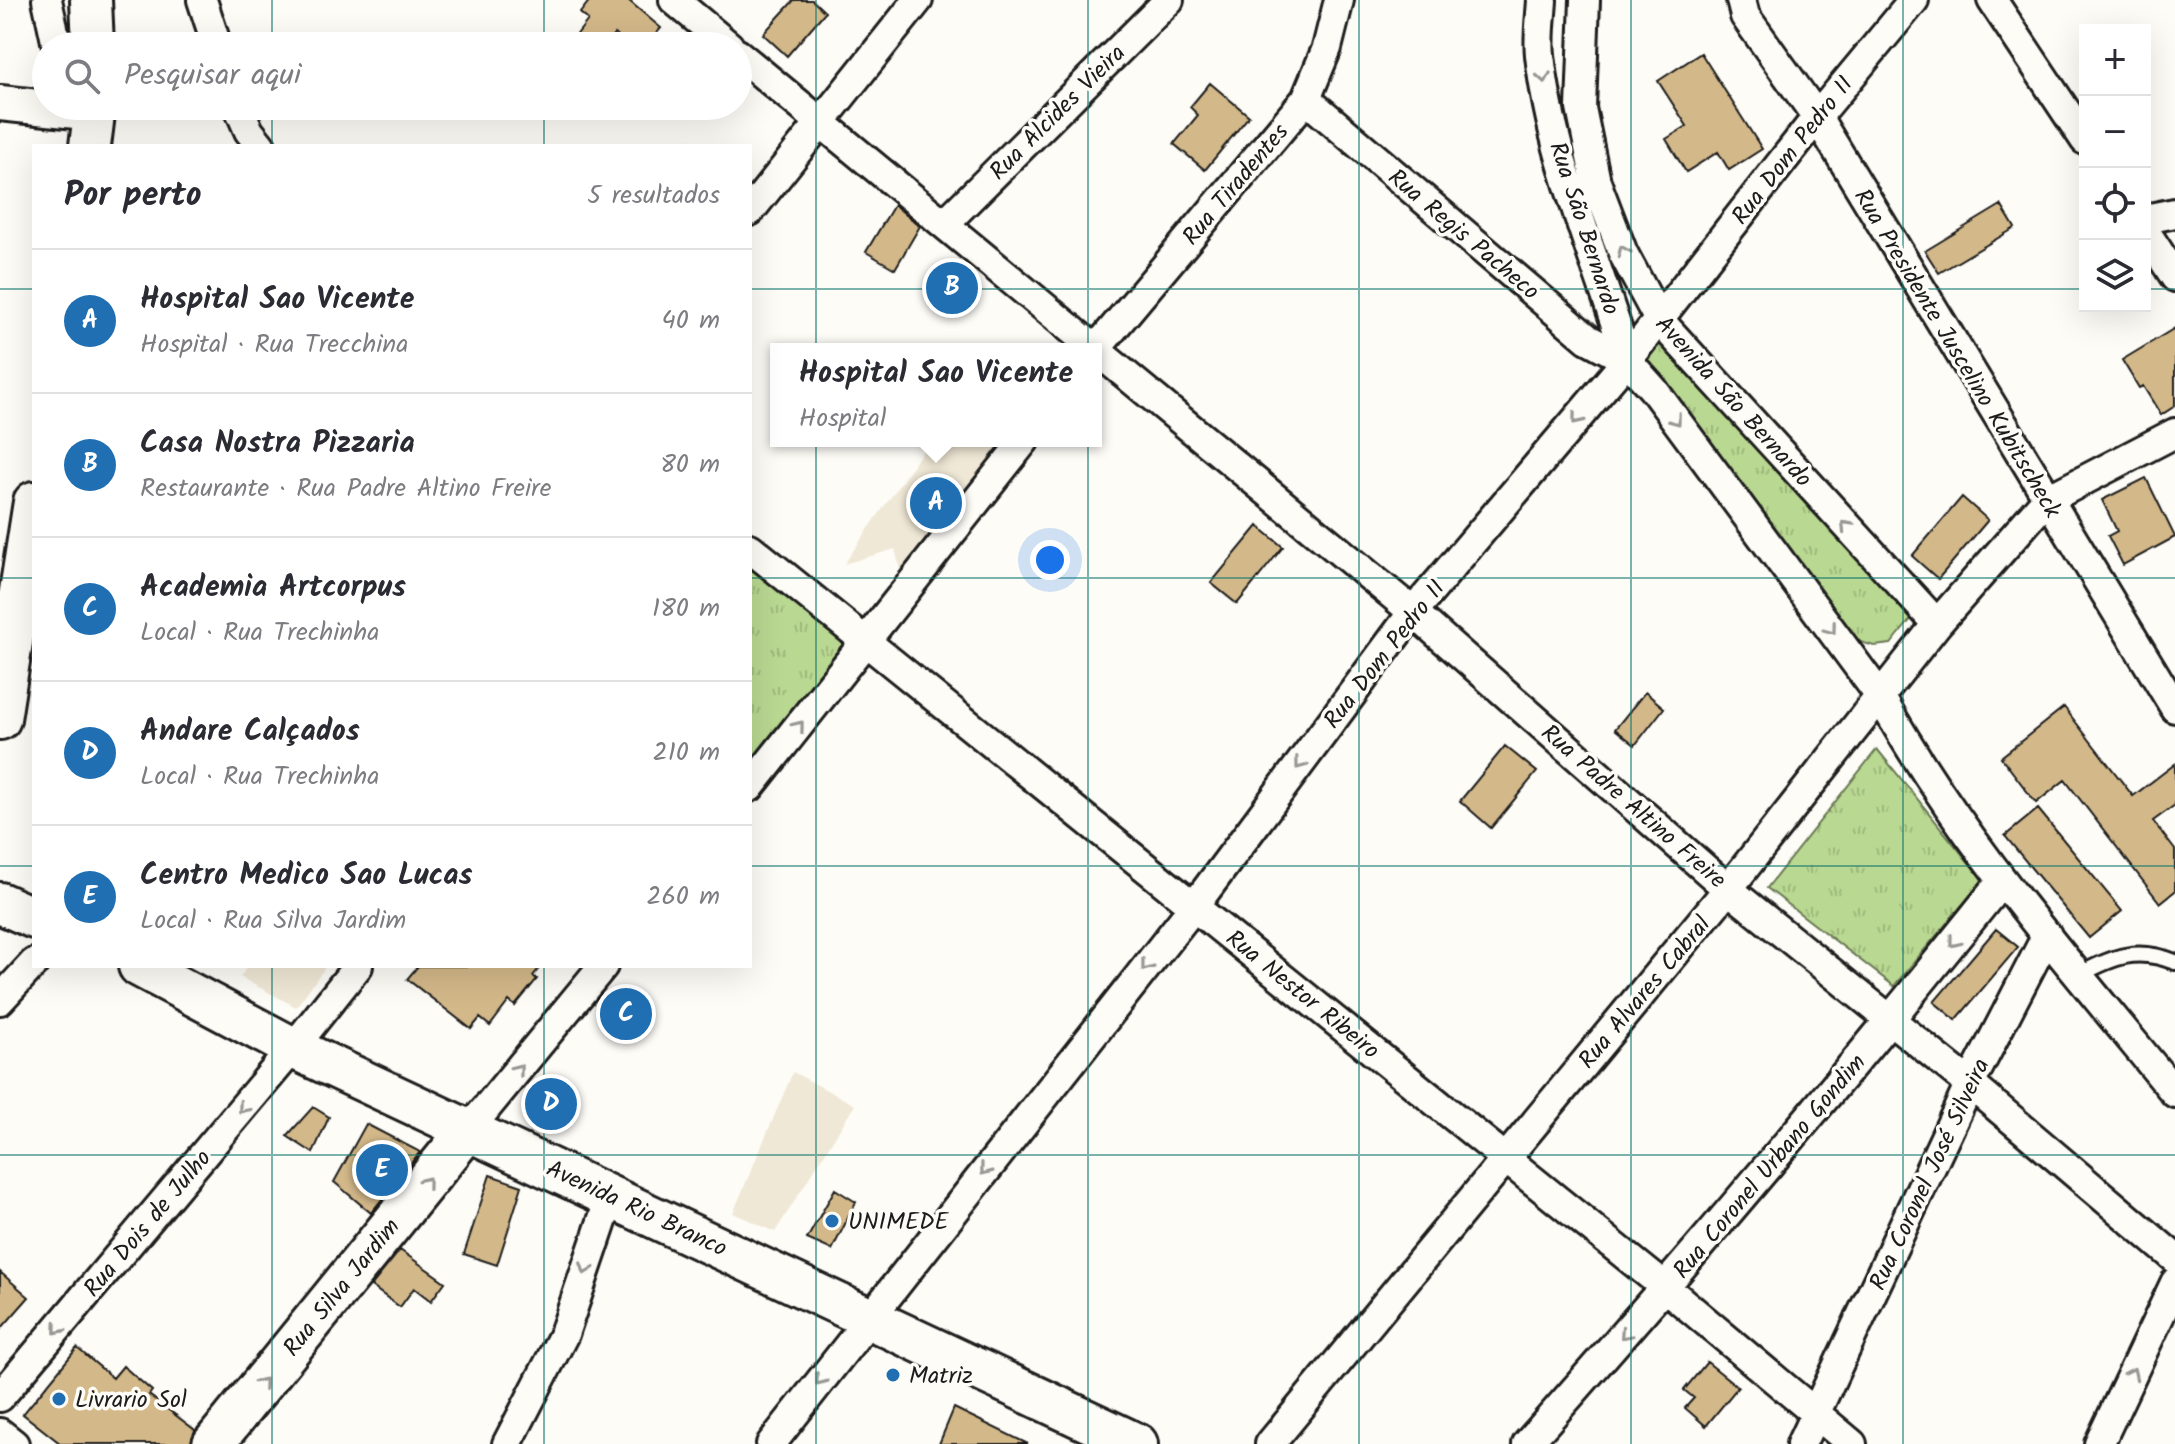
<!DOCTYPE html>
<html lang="pt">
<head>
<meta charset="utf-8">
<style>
	body { margin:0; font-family:Kalam,sans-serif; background:#f2f2f3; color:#2b2b33 }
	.controls { position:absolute; right:24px; top:24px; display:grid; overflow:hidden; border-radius:0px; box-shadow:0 8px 32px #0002 }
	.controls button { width:72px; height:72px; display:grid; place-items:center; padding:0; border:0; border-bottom:2px solid #e1e1e2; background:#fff; color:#2b2b33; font:40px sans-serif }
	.you { position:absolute; left:1050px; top:560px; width:28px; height:28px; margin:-20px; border:6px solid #fff; border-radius:50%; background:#1a73e8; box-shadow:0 0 0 12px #1a73e833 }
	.badge { display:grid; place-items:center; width:52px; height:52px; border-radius:50%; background:#1f6fb2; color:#fff; font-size:26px; font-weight:700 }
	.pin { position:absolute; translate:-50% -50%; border:4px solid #fff; box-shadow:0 2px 8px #0006 }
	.popup { position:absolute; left:770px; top:343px; width:332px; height:104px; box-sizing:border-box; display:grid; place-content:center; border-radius:0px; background:#fff; filter:drop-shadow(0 2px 6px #0005); font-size:26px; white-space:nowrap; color:#7c7c81 }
	.popup b { font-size:30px; color:#2b2b33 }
	.popup::after { content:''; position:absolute; left:50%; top:100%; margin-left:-16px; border:16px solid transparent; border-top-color:#fff }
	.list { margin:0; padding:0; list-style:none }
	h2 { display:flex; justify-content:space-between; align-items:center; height:104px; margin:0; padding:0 32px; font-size:34px }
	h2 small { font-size:26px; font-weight:400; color:#7c7c81 }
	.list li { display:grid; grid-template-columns:52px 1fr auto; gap:24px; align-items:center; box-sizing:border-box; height:144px; padding:0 32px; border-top:2px solid #e1e1e2 }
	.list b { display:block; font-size:30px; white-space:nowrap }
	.list p { margin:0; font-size:26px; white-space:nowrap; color:#7c7c81 }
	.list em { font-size:26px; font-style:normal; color:#7c7c81 }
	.icon { flex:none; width:44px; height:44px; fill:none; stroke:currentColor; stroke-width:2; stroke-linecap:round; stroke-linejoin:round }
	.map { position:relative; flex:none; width:2175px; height:1444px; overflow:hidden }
	.search { position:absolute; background:#fff; box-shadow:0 8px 32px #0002; left:32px; top:32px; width:720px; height:88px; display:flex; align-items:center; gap:20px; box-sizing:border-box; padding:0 28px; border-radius:44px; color:#7c7c81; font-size:30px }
	.panel { position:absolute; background:#fff; box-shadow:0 8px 32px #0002; left:32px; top:144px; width:720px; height:824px; border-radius:0px }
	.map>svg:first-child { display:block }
	.built { fill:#f0e8d6 }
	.park { fill:url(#park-tufts); stroke:#6a7a56; stroke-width:2 }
	.building { fill:#d3b889; stroke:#1c1c1c; stroke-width:2 }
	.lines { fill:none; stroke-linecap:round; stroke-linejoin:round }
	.service-casing { stroke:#1c1c1c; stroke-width:20 }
	.minor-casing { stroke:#1c1c1c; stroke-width:34 }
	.tertiary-casing { stroke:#1c1c1c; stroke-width:40 }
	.secondary-casing { stroke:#1c1c1c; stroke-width:46 }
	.service { stroke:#fdfcf7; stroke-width:14 }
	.minor { stroke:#fdfcf7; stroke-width:28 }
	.tertiary { stroke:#fdfcf7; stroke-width:34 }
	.secondary { stroke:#fdfcf7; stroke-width:40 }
	.oneway { stroke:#989794 }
	.grid { fill:none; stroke:#0f766e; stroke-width:2; stroke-opacity:0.55 }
	.poi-dot { fill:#1f6fb2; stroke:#fdfcf7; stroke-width:3 }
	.labels { text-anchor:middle; stroke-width:7; stroke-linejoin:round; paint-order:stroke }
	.street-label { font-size:24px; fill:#1c1c1c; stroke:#fdfcf7 }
	.poi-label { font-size:24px; fill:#1c1c1c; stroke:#fdfcf7; text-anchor:start }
</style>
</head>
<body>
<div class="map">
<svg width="2175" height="1444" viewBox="0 0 2175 1444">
	<defs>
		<pattern id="park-tufts" width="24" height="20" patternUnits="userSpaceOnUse" patternTransform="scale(2)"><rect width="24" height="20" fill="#b9d891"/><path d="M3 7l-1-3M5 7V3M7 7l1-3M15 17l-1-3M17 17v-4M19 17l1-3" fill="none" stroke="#9eb97c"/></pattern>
	</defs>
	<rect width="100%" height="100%" fill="#fdfcf7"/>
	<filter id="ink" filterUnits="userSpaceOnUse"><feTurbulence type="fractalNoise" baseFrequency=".0125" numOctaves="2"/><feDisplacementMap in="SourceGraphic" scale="16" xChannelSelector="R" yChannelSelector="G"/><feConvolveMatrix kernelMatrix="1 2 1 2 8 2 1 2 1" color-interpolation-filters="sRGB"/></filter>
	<g filter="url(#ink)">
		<path class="built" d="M 930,441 L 999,441 L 1022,458 L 906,594 L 895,549 L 844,564 Z
			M 248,966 L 326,966 L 296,1007 L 240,977 Z
			M 793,1072 L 855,1105 L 775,1232 L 733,1213 Z"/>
		<path class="park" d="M 1667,339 L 1911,619 L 1891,644 L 1874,646 L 1857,641 L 1641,361 Z
			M 750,565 L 855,648 L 750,780 Z
			M 1877,749 L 1983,880 L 1894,986 L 1767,888 Z"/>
		<path class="building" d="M 590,0 L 628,0 L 661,28 L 646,46 L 629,46 L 615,34 L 605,46 L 568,46 L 588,20 L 580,13 Z
			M 794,0 L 812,0 L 825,12 L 787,56 L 763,34 Z
			M 1701,53 L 1762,149 L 1729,170 L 1718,152 L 1686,172 L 1666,139 L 1687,126 L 1658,81 Z
			M 1210,83 L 1249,116 L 1205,170 L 1174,144 L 1198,115 L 1190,107 Z
			M 894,205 L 920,226 L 895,269 L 866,252 Z
			M 2001,205 L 2015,228 L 1939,273 L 1925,251 Z
			M 2175,328 L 2175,406 L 2161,415 L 2143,386 L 2139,388 L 2122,360 Z
			M 2146,478 L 2175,537 L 2123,565 L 2108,536 L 2117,531 L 2102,500 Z
			M 1962,497 L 1988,520 L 1938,579 L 1912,556 Z
			M 1258,526 L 1283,547 L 1237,604 L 1211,583 Z
			M 1645,692 L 1664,708 L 1635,745 L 1615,729 Z
			M 2064,707 L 2133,796 L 2175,764 L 2175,805 L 2153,821 L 2175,850 L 2175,891 L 2160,903 L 2065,780 L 2036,803 L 2001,757 Z
			M 1505,746 L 1537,772 L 1491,828 L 1460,801 Z
			M 2038,809 L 2122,911 L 2089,938 L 2005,836 Z
			M 1996,929 L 2018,947 L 1956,1020 L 1934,1002 Z
			M 418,966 L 541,966 L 533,976 L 537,979 L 515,1006 L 509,1001 L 490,1026 L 480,1018 L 471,1029 L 407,979 Z
			M 551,1084 L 567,1093 L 554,1124 L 532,1114 Z
			M 313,1107 L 329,1117 L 313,1153 L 287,1136 Z
			M 366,1124 L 420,1152 L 371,1213 L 334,1182 Z
			M 490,1175 L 522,1186 L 497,1265 L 464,1254 Z
			M 835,1189 L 856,1202 L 832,1250 L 807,1239 Z
			M 400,1250 L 445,1282 L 431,1301 L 414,1288 L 400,1307 L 371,1286 Z
			M 0,1272 L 29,1297 L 0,1330 Z
			M 77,1348 L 113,1378 L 123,1366 L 152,1391 L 149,1395 L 195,1430 L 191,1444 L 61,1444 L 23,1414 Z
			M 1707,1362 L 1738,1387 L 1706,1426 L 1685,1408 L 1694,1398 L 1684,1390 Z
			M 954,1408 L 1028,1444 L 939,1444 Z"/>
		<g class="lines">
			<defs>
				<path id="service" d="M 2079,975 C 2114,956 2137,947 2175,962"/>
				<path id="minor" d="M 47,0 L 57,46
					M 202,0 L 217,46
					M 674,0 L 729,46
					M 1542,0 C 1541,18 1538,37 1540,55 C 1551,160 1597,259 1627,360
					M 1585,0 L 1581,108 L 1596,182 L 1623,253 L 1659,320 L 1937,624
					M 1741,0 L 1745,16 L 1817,117 L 2175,708
					M 1992,0 L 2085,140
					M 738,54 L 1095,349
					M 1306,99 L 1588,339 L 1627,360 L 1653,389 L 1880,696 C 1960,841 2071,965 2175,1093
					M 238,106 L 249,131 L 261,146
					M 750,211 L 918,0
					M 2145,219 L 2175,213
					M 944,224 L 1169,0
					M 2145,231 L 2175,277
					M 1096,349 L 1306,99 L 1327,48 L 1339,0
					M 1096,350 L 1413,612 L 1728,889 L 1970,1084 L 2175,1258
					M 750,548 L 1666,1288 L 1852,1444
					M 750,787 L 1024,441
					M 0,1000 L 34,963
					M 469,1129 L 603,966
					M 0,1397 L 293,1048 L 358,966
					M 0,1433 L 14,1444
					M 507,1444 L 564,1334 L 611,1195
					M 771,1444 L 1195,905 L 1413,612 L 1627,360 L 1817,117 L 1914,0
					M 1270,1444 L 1728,889 L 1937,624 L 2046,500 L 2175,433
					M 1527,1444 C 1690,1260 1849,1073 2002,881
					M 1801,1444 L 1970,1084 L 2047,935
					M 2099,1444 L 2175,1283"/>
				<path id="tertiary" d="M 0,103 L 95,113"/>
				<path id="secondary" d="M 91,0 L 93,46
					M 90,146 L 95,106
					M 0,719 L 34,502
					M 0,903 L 34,918
					M 139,966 L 293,1048 L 1137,1444
					M 213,1444 L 469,1129"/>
			</defs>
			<use href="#service" class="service-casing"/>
			<use href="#minor" class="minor-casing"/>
			<use href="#tertiary" class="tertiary-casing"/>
			<use href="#secondary" class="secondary-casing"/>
			<use href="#service" class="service"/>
			<use href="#minor" class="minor"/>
			<use href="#tertiary" class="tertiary"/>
			<use href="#secondary" class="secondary"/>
		</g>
		<defs><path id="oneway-chevron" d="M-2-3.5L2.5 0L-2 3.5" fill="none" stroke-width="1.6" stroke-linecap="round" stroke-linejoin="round" transform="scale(2)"/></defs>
		<g class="oneway">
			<use href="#oneway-chevron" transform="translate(1544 78) rotate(80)"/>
			<use href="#oneway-chevron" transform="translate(1623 251) rotate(-114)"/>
			<use href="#oneway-chevron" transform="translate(1577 419) rotate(130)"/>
			<use href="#oneway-chevron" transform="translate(1676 420) rotate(53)"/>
			<use href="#oneway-chevron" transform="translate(1846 526) rotate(-133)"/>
			<use href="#oneway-chevron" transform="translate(1831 629) rotate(53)"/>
			<use href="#oneway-chevron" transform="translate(799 726) rotate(-51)"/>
			<use href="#oneway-chevron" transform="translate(1300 764) rotate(127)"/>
			<use href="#oneway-chevron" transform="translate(1954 942) rotate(129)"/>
			<use href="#oneway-chevron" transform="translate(1146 966) rotate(128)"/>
			<use href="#oneway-chevron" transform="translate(518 1069) rotate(-51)"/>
			<use href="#oneway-chevron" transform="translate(243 1108) rotate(130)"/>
			<use href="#oneway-chevron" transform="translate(985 1170) rotate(128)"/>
			<use href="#oneway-chevron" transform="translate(426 1182) rotate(-51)"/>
			<use href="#oneway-chevron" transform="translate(586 1269) rotate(109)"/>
			<use href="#oneway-chevron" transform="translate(58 1329) rotate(130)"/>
			<use href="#oneway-chevron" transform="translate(1625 1334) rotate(132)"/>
			<use href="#oneway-chevron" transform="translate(2132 1373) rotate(-65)"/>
			<use href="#oneway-chevron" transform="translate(820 1380) rotate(128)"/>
			<use href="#oneway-chevron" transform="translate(262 1383) rotate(-50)"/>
		</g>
	</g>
	<path class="grid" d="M 272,0 L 272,46M 544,0 L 544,46M 816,0 L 816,1444M 1088,0 L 1088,1444M 1359,0 L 1359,1444M 1631,0 L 1631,1444M 1903,0 L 1903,1444M 272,106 L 272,146M 544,106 L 544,146M 0,289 L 34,289M 750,289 L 2085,289M 2145,289 L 2175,289M 0,578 L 34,578M 750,578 L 2175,578M 0,866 L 34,866M 750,866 L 2175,866M 272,966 L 272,1444M 544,966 L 544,1444M 0,1155 L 2175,1155"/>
	<g class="poi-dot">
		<circle cx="832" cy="1221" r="8"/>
		<circle cx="893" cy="1375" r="8"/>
		<circle cx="59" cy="1399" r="8"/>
	</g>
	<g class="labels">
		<g class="street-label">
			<text transform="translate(1057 112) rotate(-45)" y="8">Rua Alcides Vieira</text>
			<text transform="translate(1792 150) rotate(-52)" y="8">Rua Dom Pedro II</text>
			<text transform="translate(1235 184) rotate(-50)" y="8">Rua Tiradentes</text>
			<text transform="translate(1585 228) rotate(72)" y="8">Rua São Bernardo</text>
			<text transform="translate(1464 234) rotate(40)" y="8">Rua Regis Pacheco</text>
			<text transform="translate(1958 353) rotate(59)" y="8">Rua Presidente Juscelino Kubitscheck</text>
			<text transform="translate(1734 401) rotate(48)" y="8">Avenida São Bernardo</text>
			<text transform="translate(1384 654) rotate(-52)" y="8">Rua Dom Pedro II</text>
			<text transform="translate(1634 806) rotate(41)" y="8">Rua Padre Altino Freire</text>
			<text transform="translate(1644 992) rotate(-50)" y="8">Rua Alvares Cabral</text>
			<text transform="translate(1303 994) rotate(39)" y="8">Rua Nestor Ribeiro</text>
			<text transform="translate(1769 1166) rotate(-50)" y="8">Rua Coronel Urbano Gondim</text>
			<text transform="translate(1929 1174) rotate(-65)" y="8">Rua Coronel José Silveira</text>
			<text transform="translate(637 1208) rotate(25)" y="8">Avenida Rio Branco</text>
			<text transform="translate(147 1223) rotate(-50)" y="8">Rua Dois de Julho</text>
			<text transform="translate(341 1287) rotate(-51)" y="8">Rua Silva Jardim</text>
		</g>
		<g class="poi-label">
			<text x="848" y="1229">UNIMEDE</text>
			<text x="909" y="1383">Matriz</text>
			<text x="75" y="1407">Livrario Sol</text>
		</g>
	</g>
</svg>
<div class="controls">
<button>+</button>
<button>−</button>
<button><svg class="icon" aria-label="locate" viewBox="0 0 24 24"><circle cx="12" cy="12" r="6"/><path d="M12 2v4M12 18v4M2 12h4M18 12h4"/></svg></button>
<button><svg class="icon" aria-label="layers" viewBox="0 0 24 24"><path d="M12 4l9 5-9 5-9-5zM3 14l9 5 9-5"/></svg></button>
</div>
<div class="you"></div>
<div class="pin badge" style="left:936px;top:503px">A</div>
<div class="popup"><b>Hospital Sao Vicente</b>Hospital</div>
<div class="pin badge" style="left:952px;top:288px">B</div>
<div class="pin badge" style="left:626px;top:1014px">C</div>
<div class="pin badge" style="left:551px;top:1104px">D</div>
<div class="pin badge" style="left:382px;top:1170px">E</div>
<div class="search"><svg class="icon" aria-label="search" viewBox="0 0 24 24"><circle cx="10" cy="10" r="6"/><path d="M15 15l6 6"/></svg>Pesquisar aqui</div>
<section class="panel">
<h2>Por perto<small>5 resultados</small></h2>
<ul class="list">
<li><span class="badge">A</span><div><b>Hospital Sao Vicente</b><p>Hospital · Rua Trecchina</p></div><em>40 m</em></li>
<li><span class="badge">B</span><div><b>Casa Nostra Pizzaria</b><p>Restaurante · Rua Padre Altino Freire</p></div><em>80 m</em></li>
<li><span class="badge">C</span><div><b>Academia Artcorpus</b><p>Local · Rua Trechinha</p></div><em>180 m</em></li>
<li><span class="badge">D</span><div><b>Andare Calçados</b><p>Local · Rua Trechinha</p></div><em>210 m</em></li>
<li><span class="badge">E</span><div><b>Centro Medico Sao Lucas</b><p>Local · Rua Silva Jardim</p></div><em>260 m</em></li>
</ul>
</section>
</div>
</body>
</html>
